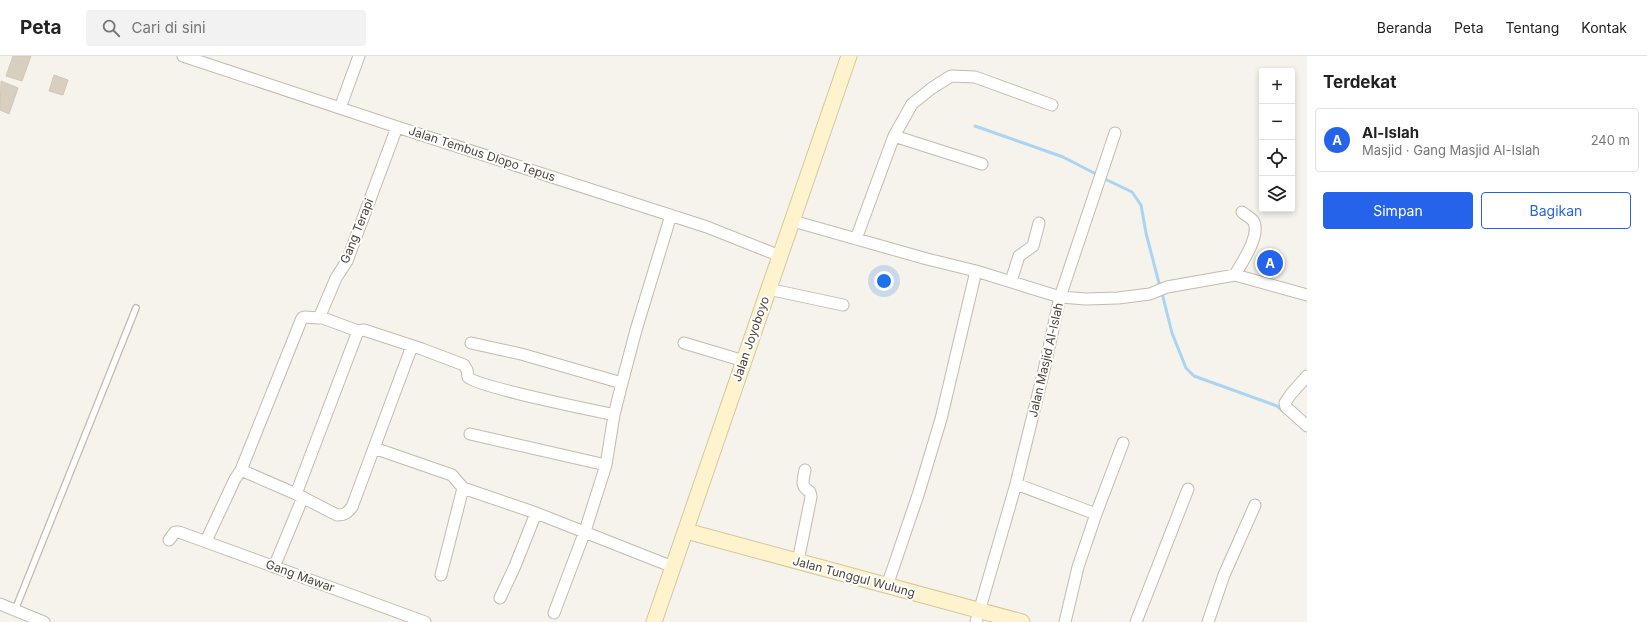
<!DOCTYPE html>
<html lang="id">
<head>
<meta charset="utf-8">
<style>
	body { margin:0; font-family:Inter,sans-serif; background:#f2f2f2; color:#222 }
	.controls { position:absolute; right:12px; top:12px; display:grid; overflow:hidden; border-radius:4px; box-shadow:0 2px 6px #0003 }
	.controls button { width:36px; height:36px; display:grid; place-items:center; padding:0; border:0; border-bottom:1px solid #e0e0e0; background:#fff; color:#222; font:20px sans-serif }
	.you { position:absolute; left:884px; top:225px; width:14px; height:14px; margin:-10px; border:3px solid #fff; border-radius:50%; background:#1a73e8; box-shadow:0 0 0 6px #1a73e833 }
	.badge { display:grid; place-items:center; width:26px; height:26px; border-radius:50%; background:#2563eb; color:#fff; font-size:13px; font-weight:700 }
	.pin { position:absolute; translate:-50% -50%; border:2px solid #fff; box-shadow:0 1px 4px #0006 }
	.list { margin:0; padding:0; list-style:none }
	h2 { display:flex; justify-content:space-between; align-items:center; height:52px; margin:0; padding:0 16px; font-size:17px }
	h2 small { font-size:13px; font-weight:400; color:#767676 }
	.list li { display:grid; grid-template-columns:26px 1fr auto; gap:12px; align-items:center; box-sizing:border-box; height:64px; margin:0 8px 8px; padding:0 8px; border:1px solid #e0e0e0; border-radius:4px }
	.list b { display:block; font-size:15px; white-space:nowrap }
	.list p { margin:0; font-size:13px; white-space:nowrap; color:#767676 }
	.list em { font-size:13px; font-style:normal; color:#767676 }
	.actions { display:flex; gap:8px; padding:12px 16px }
	.actions a { flex:1; padding:9px 0; border:1px solid #2563eb; border-radius:4px; text-align:center; font-size:14px; color:#2563eb }
	.actions .main { background:#2563eb; color:#fff }
	.icon { flex:none; width:22px; height:22px; fill:none; stroke:currentColor; stroke-width:2; stroke-linecap:round; stroke-linejoin:round }
	.map { position:relative; flex:none; width:1307px; height:566px; overflow:hidden }
	header { display:flex; align-items:center; gap:24px; box-sizing:border-box; height:56px; padding:0 20px; background:#fff; border-bottom:1px solid #e0e0e0 }
	header strong { font-size:19px }
	nav { display:flex; gap:22px; margin-inline-start:auto; font-size:14px }
	.search { width:280px; height:36px; background:#f2f2f2; display:flex; align-items:center; gap:10px; box-sizing:border-box; padding:0 14px; border-radius:4px; color:#767676; font-size:15px }
	main { display:flex }
	aside { flex:1; background:#fff }
	.map>svg:first-child { display:block }
	.lines { fill:none; stroke-linecap:round; stroke-linejoin:round }
	.stream { stroke:#a9d4f2; stroke-width:3 }
	.building { fill:#d8cfc1; stroke:#d3c7b4 }
	.lane-casing { stroke:#c2bbae; stroke-width:8 }
	.street-casing { stroke:#c2bbae; stroke-width:13 }
	.secondary-casing { stroke:#d6c79b; stroke-width:17 }
	.lane { stroke:#fff; stroke-width:5.5 }
	.street { stroke:#fff; stroke-width:11 }
	.secondary { stroke:#fff3cd; stroke-width:15 }
	.labels { text-anchor:middle; stroke-width:4; stroke-linejoin:round; paint-order:stroke }
	.street-label { font-size:12px; fill:#4b4439; stroke:#fff }
</style>
</head>
<body>
<header>
<strong>Peta</strong>
<div class="search"><svg class="icon" aria-label="search" viewBox="0 0 24 24"><circle cx="10" cy="10" r="6"/><path d="M15 15l6 6"/></svg>Cari di sini</div>
<nav><a>Beranda</a><a>Peta</a><a>Tentang</a><a>Kontak</a></nav>
</header>
<main>
<div class="map">
<svg width="1307" height="566" viewBox="0 0 1307 566">
	<rect width="100%" height="100%" fill="#f6f3ec"/>
	<g class="lines">
		<path class="stream" d="M 975,70 L 1063,101 L 1098,119
			M 1103,122 L 1132,136 L 1141,149 L 1146,177 L 1160,231
			M 1162,237 L 1172,277 L 1186,312 L 1194,320 L 1277,350 L 1284,356"/>
	</g>
	<path class="building" d="M 13,0 L 31,0 L 22,25 L 6,20 Z
		M 54,19 L 68,24 L 63,39 L 49,35 Z
		M 1,25 L 18,32 L 9,58 L 0,54 Z"/>
	<g class="lines">
		<defs>
			<path id="lane" d="M 15,554 L 136,252"/>
			<path id="street" d="M 183,0 L 397,71 L 707,171 L 780,200
				M 340,52 L 359,0
				M 1115,77 L 1060,241 L 1086,243 L 1118,242 L 1150,238 L 1167,231 L 1235,219 L 1307,239
				M 894,80 L 982,108
				M 793,165 L 927,203 L 976,215 L 1060,241 L 1044,314 L 1016,428 L 976,566
				M 856,183 L 894,80 L 912,48 L 932,32 L 951,20 L 975,21 L 1052,49
				M 1235,219 C 1242,206 1260,181 1254,166 C 1252,162 1245,159 1242,156
				M 1011,225 L 1019,200 L 1033,190 L 1039,167
				M 768,233 L 843,249
				M 320,261 L 358,275
				M 471,287 L 521,298 L 622,327
				M 684,287 L 744,305
				M 1307,320 L 1291,338 L 1285,347 L 1286,351 L 1307,370
				M 470,378 L 606,409
				M 374,392 L 452,419 L 463,432 L 536,457 L 673,511
				M 241,414 L 296,438 L 337,459 C 345,459 347,457 352,451 L 412,290
				M 1016,428 L 1096,458
				M 296,438 L 358,275 L 364,274 L 422,293 L 464,309 L 467,314 L 468,321 C 477,331 593,354 614,359
				M 169,484 L 175,476 L 179,476 L 425,566
				M 206,485 L 235,423 L 241,414 L 302,262 L 305,261 L 319,262 L 336,222 L 347,205 L 397,71
				M 798,505 L 811,441 L 810,436 C 800,430 803,425 805,414
				M 274,511 L 303,441
				M 441,519 L 463,432
				M 887,530 L 919,436 L 941,363 L 976,215
				M 500,542 L 515,510 L 536,457
				M 0,548 L 44,566
				M 554,557 L 585,475 L 606,409 L 614,359 L 622,327 L 636,274 L 671,159
				M 1065,566 L 1078,511 L 1096,458 L 1123,387
				M 1136,566 L 1188,433
				M 1208,566 L 1224,519 L 1255,449"/>
			<path id="secondary" d="M 686,475 L 1022,566
				M 654,566 L 849,0"/>
		</defs>
		<use href="#lane" class="lane-casing"/>
		<use href="#street" class="street-casing"/>
		<use href="#secondary" class="secondary-casing"/>
		<use href="#lane" class="lane"/>
		<use href="#street" class="street"/>
		<use href="#secondary" class="secondary"/>
	</g>
	<g class="labels">
		<g class="street-label">
			<text transform="translate(482 98) rotate(18)" y="4">Jalan Tembus Dlopo Tepus</text>
			<text transform="translate(357 175) rotate(-68)" y="4">Gang Terapi</text>
			<text transform="translate(751 283) rotate(-71)" y="4">Jalan Joyoboyo</text>
			<text transform="translate(1046 304) rotate(-77)" y="4">Jalan Masjid Al-Islah</text>
			<text transform="translate(300 520) rotate(20)" y="4">Gang Mawar</text>
			<text transform="translate(854 521) rotate(15)" y="4">Jalan Tunggul Wulung</text>
		</g>
	</g>
</svg>
<div class="controls">
<button>+</button>
<button>−</button>
<button><svg class="icon" aria-label="locate" viewBox="0 0 24 24"><circle cx="12" cy="12" r="6"/><path d="M12 2v4M12 18v4M2 12h4M18 12h4"/></svg></button>
<button><svg class="icon" aria-label="layers" viewBox="0 0 24 24"><path d="M12 4l9 5-9 5-9-5zM3 14l9 5 9-5"/></svg></button>
</div>
<div class="you"></div>
<div class="pin badge" style="left:1270px;top:207px">A</div>
</div>
<aside>
<h2>Terdekat<small></small></h2>
<ul class="list">
<li><span class="badge">A</span><div><b>Al-Islah</b><p>Masjid · Gang Masjid Al-Islah</p></div><em>240 m</em></li>
</ul>
<div class="actions"><a class="main">Simpan</a><a>Bagikan</a></div>
</aside>
</main>
</body>
</html>
